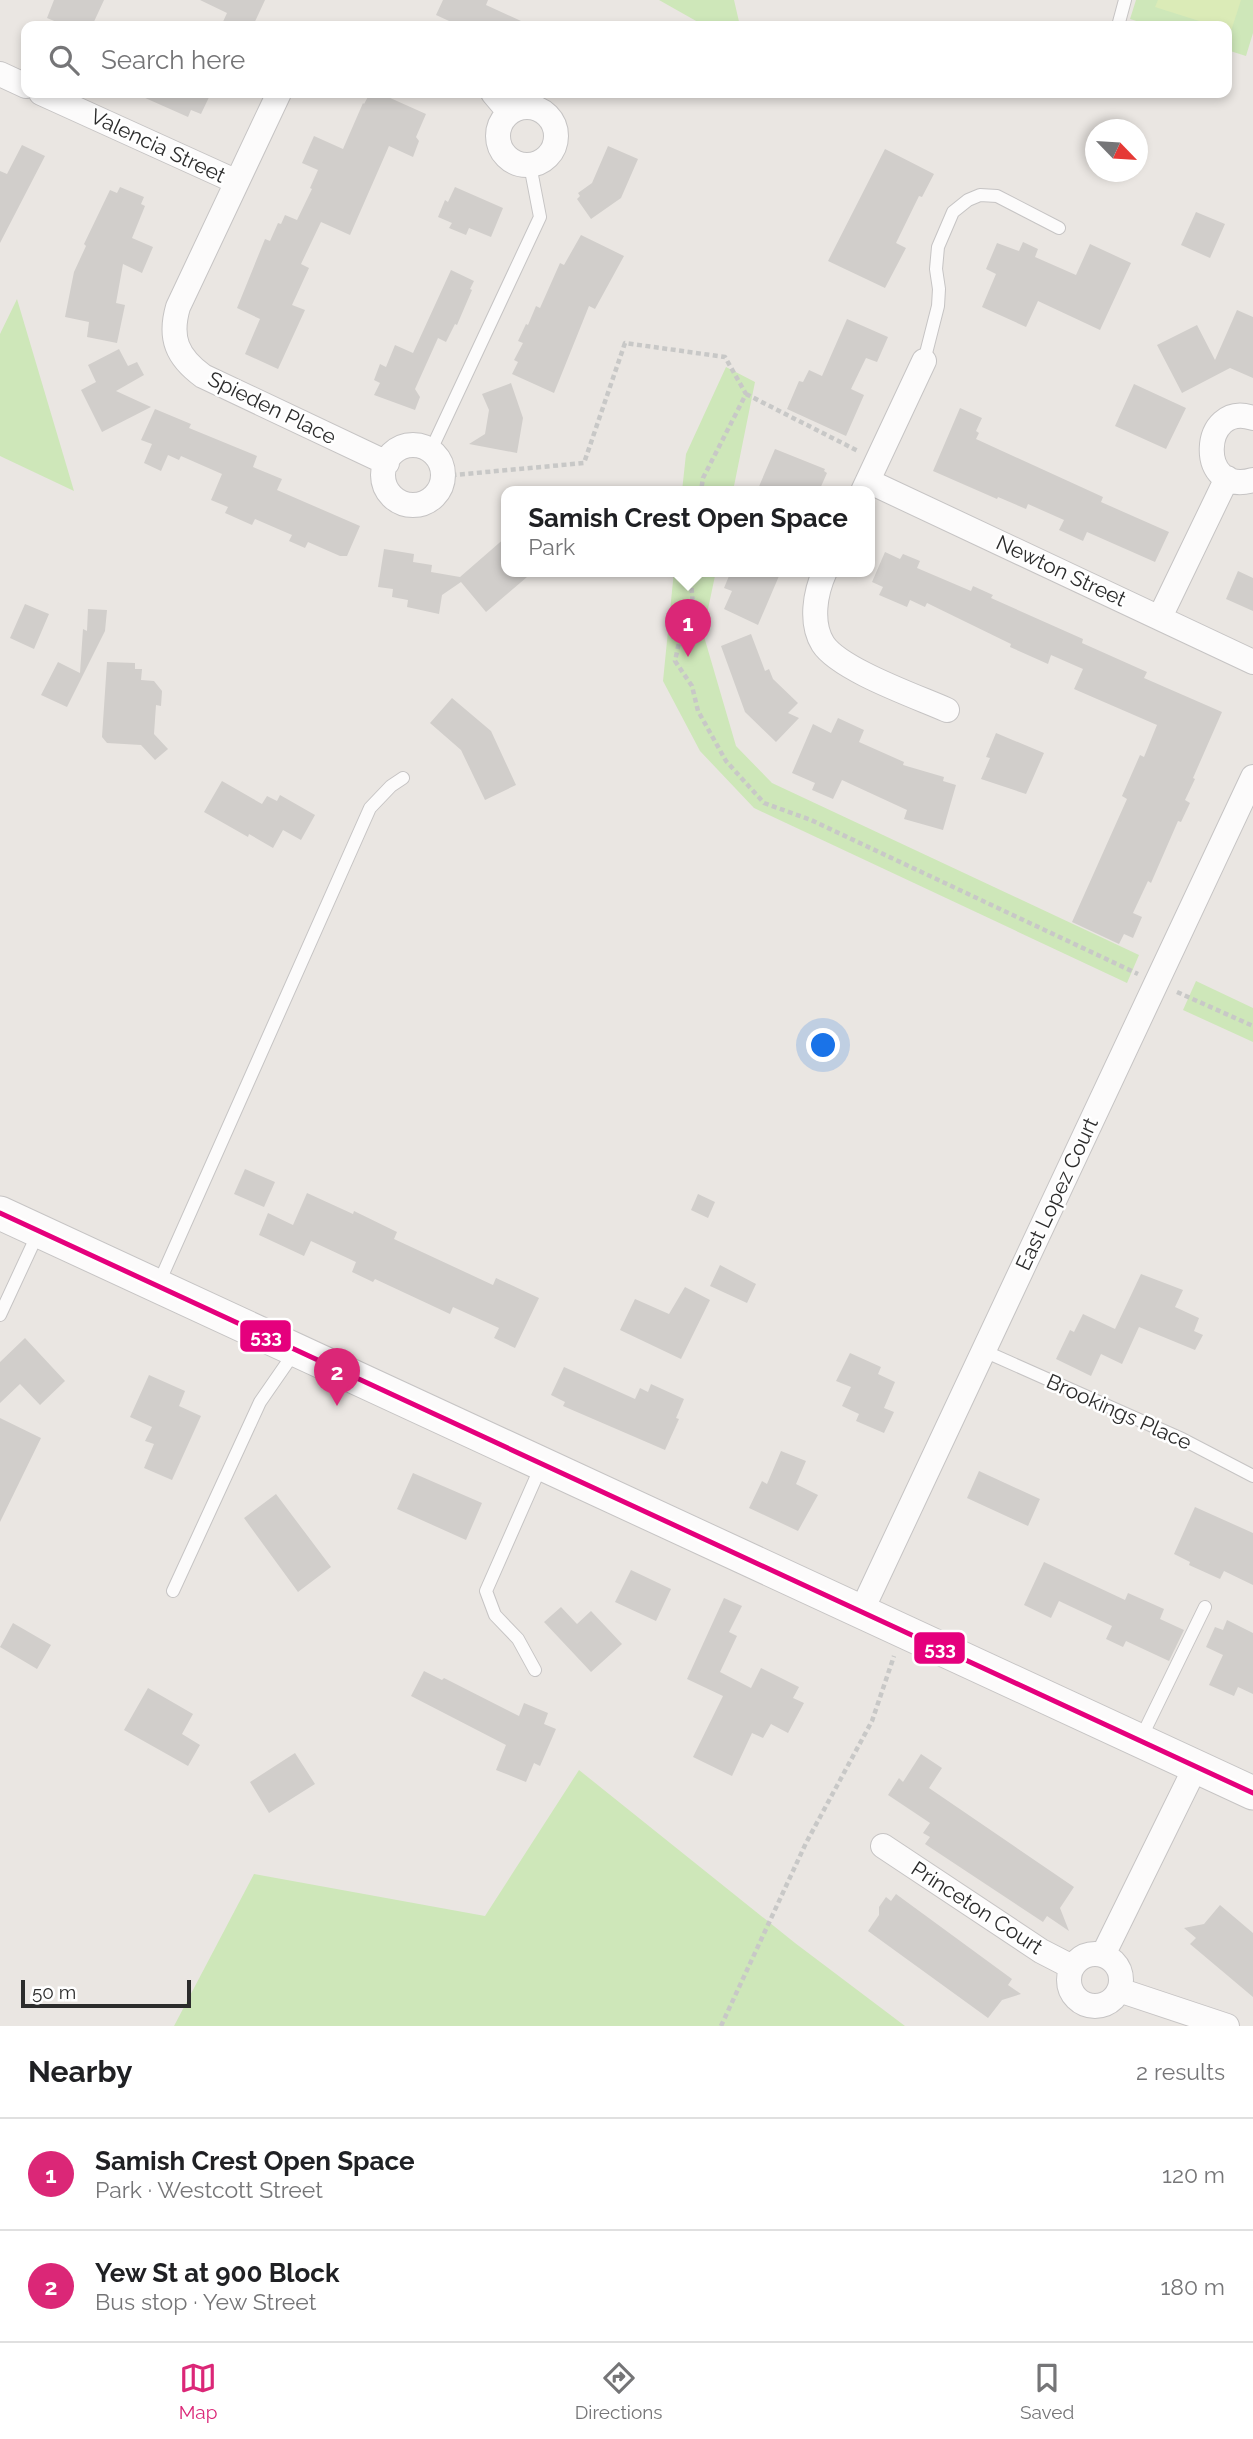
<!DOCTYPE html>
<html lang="en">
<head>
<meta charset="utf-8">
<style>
	body { margin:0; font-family:Raleway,sans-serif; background:#f2f2f2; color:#202124 }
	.compass { position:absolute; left:1085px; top:119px; width:63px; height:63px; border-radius:50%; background:#fff; box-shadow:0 4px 10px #0003; rotate:115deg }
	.scale { position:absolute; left:21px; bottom:18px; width:170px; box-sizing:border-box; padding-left:7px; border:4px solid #2c2c2c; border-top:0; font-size:19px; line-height:24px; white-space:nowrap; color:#2c2c2c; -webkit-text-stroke:5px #fff; paint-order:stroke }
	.you { position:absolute; left:824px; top:1046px; width:24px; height:24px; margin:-18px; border:5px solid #fff; border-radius:50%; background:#1a73e8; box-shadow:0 0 0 10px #1a73e833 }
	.badge { display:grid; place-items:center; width:46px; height:46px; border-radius:50%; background:#db2777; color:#fff; font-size:23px; font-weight:700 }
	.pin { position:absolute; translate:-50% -58px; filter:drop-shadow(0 2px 4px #0008) }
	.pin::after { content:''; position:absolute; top:37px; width:24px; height:21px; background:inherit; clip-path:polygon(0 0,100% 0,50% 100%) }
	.popup { position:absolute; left:501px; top:486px; width:374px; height:91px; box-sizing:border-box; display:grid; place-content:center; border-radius:14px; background:#fff; filter:drop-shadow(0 2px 5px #0005); font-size:23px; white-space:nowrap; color:#757577 }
	.popup b { font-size:26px; color:#202124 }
	.popup::after { content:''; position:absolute; left:50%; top:100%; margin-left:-14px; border:14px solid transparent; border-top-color:#fff }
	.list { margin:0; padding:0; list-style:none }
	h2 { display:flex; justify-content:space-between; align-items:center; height:91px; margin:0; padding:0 28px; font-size:30px }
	h2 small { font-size:23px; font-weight:400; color:#757577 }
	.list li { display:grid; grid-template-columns:46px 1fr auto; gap:21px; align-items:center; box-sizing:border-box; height:112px; padding:0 28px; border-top:2px solid #e0e0e0 }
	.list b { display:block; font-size:26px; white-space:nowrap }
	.list p { margin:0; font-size:23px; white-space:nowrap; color:#757577 }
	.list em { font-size:23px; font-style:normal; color:#757577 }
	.icon { flex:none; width:38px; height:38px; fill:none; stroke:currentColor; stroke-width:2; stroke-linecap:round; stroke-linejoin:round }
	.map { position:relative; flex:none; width:1253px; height:2026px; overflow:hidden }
	.search { position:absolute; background:#fff; box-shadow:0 4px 10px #0003; left:21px; right:21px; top:21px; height:77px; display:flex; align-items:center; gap:18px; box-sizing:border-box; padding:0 24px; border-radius:14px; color:#757577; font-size:26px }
	.sheet { height:315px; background:#fff }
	nav { display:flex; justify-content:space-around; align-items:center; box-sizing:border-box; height:98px; border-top:2px solid #e0e0e0; background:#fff; font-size:19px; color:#757577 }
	nav a { display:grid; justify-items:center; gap:4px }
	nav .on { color:#db2777 }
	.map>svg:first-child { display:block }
	.green { fill:#cee7b9 }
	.pitch { fill:#dbebb7 }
	.building { fill:#d1cecb }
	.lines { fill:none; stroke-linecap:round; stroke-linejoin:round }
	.lane-casing { stroke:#c6c4c4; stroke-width:14 }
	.street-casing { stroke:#c6c4c4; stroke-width:26 }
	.secondary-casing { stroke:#c6c4c4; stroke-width:35 }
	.path { stroke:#c8c8c7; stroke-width:4.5; stroke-dasharray:5 3.5; stroke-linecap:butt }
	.lane { stroke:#fcfbfb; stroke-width:12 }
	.street { stroke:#fcfbfb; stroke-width:24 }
	.secondary { stroke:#fcfbfb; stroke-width:33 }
	.bus-1-casing { stroke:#fff; stroke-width:10 }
	.bus-1 { stroke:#e5007d; stroke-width:5 }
	.labels { text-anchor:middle; stroke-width:5; stroke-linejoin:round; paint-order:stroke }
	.street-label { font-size:21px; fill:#2c2c2c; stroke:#fff }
	.line-badge { stroke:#fff; stroke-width:2.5 }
	.badge-label { font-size:19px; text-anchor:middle; font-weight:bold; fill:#fff }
</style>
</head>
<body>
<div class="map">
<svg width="1253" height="2026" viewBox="0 0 1253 2026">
	<rect width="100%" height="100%" fill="#eae6e2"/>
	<path class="green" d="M 659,0 L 734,0 L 740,26 L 705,26 Z
		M 1136,0 L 1253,0 L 1253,33 L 1246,56 L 1227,50 L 1227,26 L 1152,26 L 1130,19 Z
		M 17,299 L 74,491 L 0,456 L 0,334 Z
		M 726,367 L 755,382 L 733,491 L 682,491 L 686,454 Z
		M 674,571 L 716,571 L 703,633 L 736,746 L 772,783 L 1139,955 L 1127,983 L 754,808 L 700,751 L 663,681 Z
		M 1196,981 L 1253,1008 L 1253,1042 L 1183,1010 Z
		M 579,1770 L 795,1943 L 905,2026 L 174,2026 L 254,1874 L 485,1916 Z"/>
	<path class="pitch" d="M 1158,0 L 1241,0 L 1231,31 L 1227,30 L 1227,26 L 1215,26 L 1155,7 Z"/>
	<path class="building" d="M 54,0 L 104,0 L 92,26 L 66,26 L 47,18 Z
		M 200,0 L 265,0 L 253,26 L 221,26 L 227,13 Z
		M 443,0 L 488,0 L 486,5 L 532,26 L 460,26 L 436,15 Z
		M 134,93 L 211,93 L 201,114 L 191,110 L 188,117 Z
		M 370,93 L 379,93 L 426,114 L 416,137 L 419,141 L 413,157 L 389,146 L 350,235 L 321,222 L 301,264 L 309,268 L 292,305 L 305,310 L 278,369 L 245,354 L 260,319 L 237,308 L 265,239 L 270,241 L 278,223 L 281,224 L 285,215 L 297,220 L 312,189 L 310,188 L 318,170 L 302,163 L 314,136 L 343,149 L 363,103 L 364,104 Z
		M 22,145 L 45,156 L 0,243 L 0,171 L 7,174 Z
		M 608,146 L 638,159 L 621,198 L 591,219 L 577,199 L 580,196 L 578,193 L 592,183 Z
		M 885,149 L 934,174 L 922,197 L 919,196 L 896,243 L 906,248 L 885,288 L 828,261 Z
		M 120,187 L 144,197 L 141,204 L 145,206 L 132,238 L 153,247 L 142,273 L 123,264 L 116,303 L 125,305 L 117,343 L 87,337 L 89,322 L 65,317 L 74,272 L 86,246 L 84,244 L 110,190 L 117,193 Z
		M 455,187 L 503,208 L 491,237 L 469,228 L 466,235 L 449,228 L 452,223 L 438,217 L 445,200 L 448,202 Z
		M 1196,212 L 1225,224 L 1210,258 L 1181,245 Z
		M 581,235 L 624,256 L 595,309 L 589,306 L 554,393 L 512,374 L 518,362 L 514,360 L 523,343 L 518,341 L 526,324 L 528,325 L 536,306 L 540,308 L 560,263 L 564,265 Z
		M 1023,242 L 1038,249 L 1035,257 L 1076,275 L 1090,244 L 1131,263 L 1100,330 L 1038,301 L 1026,327 L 982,307 L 996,274 L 986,269 L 997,243 L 1019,251 Z
		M 451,270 L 474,281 L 470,289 L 472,290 L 457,325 L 455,324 L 446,342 L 438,338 L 415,389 L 420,397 L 415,410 L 374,395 L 380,383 L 374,380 L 380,364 L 386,367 L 395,345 L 413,353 Z
		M 1237,310 L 1253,317 L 1253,378 L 1230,368 L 1182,393 L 1157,345 L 1197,325 L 1215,360 Z
		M 847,319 L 888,337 L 877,362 L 866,358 L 851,389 L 864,395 L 846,436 L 787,409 L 799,381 L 803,382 L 809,370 L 822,376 Z
		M 119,349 L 128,366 L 137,362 L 144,375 L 116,391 L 151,407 L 102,432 L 81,390 L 96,382 L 88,365 Z
		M 511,383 L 523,418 L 517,453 L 469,444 L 485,434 L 489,410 L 482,394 Z
		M 1134,384 L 1186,408 L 1166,449 L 1115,426 Z
		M 960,408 L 982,418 L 976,431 L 979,433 L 976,439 L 1103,497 L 1101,502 L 1169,532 L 1155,562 L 1087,532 L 1083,541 L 1059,530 L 1064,520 L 1028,504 L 1026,509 L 998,497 L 997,499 L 933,471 Z
		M 155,409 L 191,424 L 189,428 L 257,456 L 253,467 L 282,479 L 277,490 L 360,526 L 347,556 L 340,556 L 308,542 L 305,548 L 289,541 L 292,535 L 255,519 L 252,525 L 225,513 L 228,507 L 211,500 L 222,474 L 181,456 L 179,460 L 168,455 L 161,471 L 144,463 L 152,444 L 141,440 Z
		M 775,449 L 825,469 L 824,471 L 827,473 L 819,491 L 757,491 Z
		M 506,537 L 506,571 L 534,571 L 486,612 L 461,582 L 442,595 L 439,614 L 407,607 L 408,600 L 392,597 L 393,589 L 378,587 L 384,549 L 414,554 L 413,562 L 432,565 L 431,572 L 460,577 Z
		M 885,552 L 900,559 L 903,554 L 920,561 L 917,568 L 971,591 L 973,586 L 993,595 L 991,598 L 1083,639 L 1082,643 L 1147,672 L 1144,678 L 1222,712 L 1193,778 L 1195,779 L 1185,800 L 1190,803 L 1181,822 L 1178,821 L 1151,883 L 1148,881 L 1133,913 L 1142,917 L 1133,938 L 1124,934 L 1119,944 L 1072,922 L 1127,799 L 1122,796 L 1140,755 L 1144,757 L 1157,725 L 1074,689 L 1083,669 L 1051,655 L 1048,664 L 1010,647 L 1011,644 L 927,603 L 925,607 L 910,600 L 907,607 L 879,595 L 883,587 L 872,582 Z
		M 731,571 L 769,571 L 779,576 L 758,625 L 724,609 L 732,591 L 724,588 Z
		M 1238,571 L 1253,578 L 1253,611 L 1226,599 Z
		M 25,604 L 49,614 L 34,649 L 10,638 Z
		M 88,609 L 107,610 L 105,631 L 67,707 L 41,695 L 58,662 L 80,673 L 83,629 L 87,631 Z
		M 751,634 L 765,671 L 769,669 L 773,679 L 798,703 L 788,713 L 799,718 L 776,742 L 745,712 L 721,646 Z
		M 107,662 L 135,663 L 135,669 L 142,669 L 141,680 L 154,681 L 162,691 L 161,706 L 156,705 L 154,734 L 168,749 L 155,760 L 141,745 L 107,743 L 102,737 Z
		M 452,698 L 491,731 L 516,785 L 485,800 L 461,750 L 430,723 Z
		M 838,718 L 864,730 L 859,742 L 904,762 L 903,765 L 944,777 L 943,781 L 956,785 L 943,830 L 904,819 L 907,810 L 842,780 L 833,799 L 812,790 L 815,783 L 792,773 L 813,724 L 831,733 Z
		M 996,733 L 1044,753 L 1026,794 L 981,779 L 990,758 L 986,757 Z
		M 222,781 L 262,804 L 267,796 L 277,801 L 280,795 L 315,815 L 301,840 L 283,830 L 273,848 L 249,834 L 248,837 L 204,812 Z
		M 245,1169 L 275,1182 L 264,1207 L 234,1194 Z
		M 307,1193 L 353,1214 L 354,1211 L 397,1232 L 394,1239 L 493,1285 L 496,1278 L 539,1298 L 515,1348 L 494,1338 L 499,1328 L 453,1307 L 450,1314 L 375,1279 L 373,1282 L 352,1272 L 356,1262 L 311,1241 L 304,1256 L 259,1235 L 268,1213 L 293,1225 Z
		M 698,1194 L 715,1202 L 708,1218 L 691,1210 Z
		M 720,1265 L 756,1284 L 747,1303 L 710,1286 Z
		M 1141,1274 L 1183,1290 L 1175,1307 L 1199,1318 L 1194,1331 L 1203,1335 L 1195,1350 L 1139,1327 L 1122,1364 L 1101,1354 L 1091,1376 L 1056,1359 L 1070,1330 L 1074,1332 L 1083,1314 L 1115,1329 Z
		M 685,1287 L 710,1300 L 681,1359 L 620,1330 L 635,1299 L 669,1314 Z
		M 25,1338 L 65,1381 L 40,1405 L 20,1384 L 0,1403 L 0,1362 Z
		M 850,1353 L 881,1367 L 878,1374 L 895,1382 L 884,1408 L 894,1412 L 884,1433 L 856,1421 L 859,1414 L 842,1406 L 851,1387 L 836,1381 Z
		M 564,1367 L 635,1399 L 640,1388 L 648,1392 L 651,1384 L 684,1399 L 676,1418 L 679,1419 L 665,1450 L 563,1406 L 565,1402 L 551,1395 Z
		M 149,1375 L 185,1391 L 179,1406 L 201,1416 L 172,1480 L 144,1468 L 154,1444 L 145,1441 L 152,1427 L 130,1417 Z
		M 0,1418 L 41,1438 L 0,1522 Z
		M 781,1451 L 806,1461 L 796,1484 L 818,1495 L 798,1531 L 749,1508 L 762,1481 L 767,1484 Z
		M 979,1471 L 1040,1499 L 1028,1526 L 967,1498 Z
		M 413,1473 L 482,1503 L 466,1540 L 397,1509 Z
		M 276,1494 L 331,1567 L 298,1592 L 244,1518 Z
		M 1195,1507 L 1253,1533 L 1253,1585 L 1224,1571 L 1220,1579 L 1189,1565 L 1190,1562 L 1174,1554 Z
		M 1044,1562 L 1125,1600 L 1128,1593 L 1164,1609 L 1160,1619 L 1184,1630 L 1169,1661 L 1126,1641 L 1123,1647 L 1106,1639 L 1112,1626 L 1059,1601 L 1051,1618 L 1024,1605 Z
		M 631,1570 L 671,1589 L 656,1621 L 615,1602 Z
		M 724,1598 L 742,1606 L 729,1632 L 737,1636 L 720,1672 L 751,1688 L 761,1668 L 799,1687 L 793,1698 L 804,1703 L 788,1733 L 771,1724 L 763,1738 L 752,1733 L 732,1776 L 693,1757 L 723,1696 L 687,1679 Z
		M 561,1607 L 577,1624 L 591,1611 L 622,1644 L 591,1672 L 544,1622 Z
		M 1227,1620 L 1253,1633 L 1253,1694 L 1238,1687 L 1234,1696 L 1209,1685 L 1223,1655 L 1206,1647 L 1215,1627 L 1223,1630 Z
		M 13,1623 L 51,1645 L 37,1669 L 0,1647 Z
		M 424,1671 L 442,1680 L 444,1678 L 519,1716 L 524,1703 L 548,1713 L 544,1724 L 556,1729 L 540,1766 L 534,1763 L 526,1782 L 496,1770 L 506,1745 L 411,1696 Z
		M 148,1688 L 193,1714 L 182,1734 L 200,1745 L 188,1766 L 124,1730 Z
		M 295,1753 L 315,1784 L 269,1813 L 250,1782 Z
		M 921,1754 L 942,1768 L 929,1788 L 1074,1887 L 1060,1908 L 1069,1931 L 1047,1916 L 1043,1922 L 925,1844 L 930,1837 L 923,1833 L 930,1823 L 888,1795 L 899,1778 L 903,1782 Z
		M 896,1894 L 1012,1979 L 1008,1985 L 1021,1994 L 1002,2000 L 988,2018 L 868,1931 L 879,1915 L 879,1907 L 886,1897 L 891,1901 Z
		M 1220,1905 L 1253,1933 L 1253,1997 L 1190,1944 L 1196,1938 L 1184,1928 L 1204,1924 Z"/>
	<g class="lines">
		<defs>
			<path id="lane" d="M 1118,26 L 1125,0
				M 924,361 L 938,306 L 939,289 L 936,269 L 938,247 L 953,212 L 968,200 L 980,195 L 997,196 L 1059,228
				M 431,450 L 540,217 L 530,165
				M 158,1285 L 370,808 L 391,786 L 403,778
				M 0,1315 L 39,1231
				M 984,1351 L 1182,1439 L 1253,1476
				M 173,1591 L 260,1402 L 296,1350
				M 535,1670 L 518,1639 L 495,1615 L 486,1591 L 542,1464
				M 1140,1740 L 1205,1607"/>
			<path id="street" d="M 0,74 L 26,86
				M 41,93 L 237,182
				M 279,93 L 178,307 C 169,338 177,357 203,376 L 387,463
				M 493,93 L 509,112
				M498 136a29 29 0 1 1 58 0a29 29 0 1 1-58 0Z
				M 1253,418 C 1200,400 1196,497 1253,480
				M383 475a30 30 0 1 1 60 0a30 30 0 1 1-60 0Z
				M 868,481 L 1253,662
				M 863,491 L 924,361
				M 825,571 C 815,593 810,623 823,644 C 840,670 918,697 947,710
				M 1160,617 L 1227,478
				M 861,1612 L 1253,777
				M 883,1846 L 1041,1951 L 1072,1967
				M1069 1980a26 26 0 1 1 52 0a26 26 0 1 1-52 0Z
				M 1103,1955 L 1196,1766
				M 1119,1990 L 1227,2026"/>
			<path id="secondary" d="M 0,1213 L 1253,1793"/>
		</defs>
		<use href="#lane" class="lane-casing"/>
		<use href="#street" class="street-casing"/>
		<use href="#secondary" class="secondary-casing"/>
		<path class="path" d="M 746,394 L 858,451
			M 443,476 L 584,463 L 625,343 L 725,357 L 746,394 L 703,478 L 701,491
			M 690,571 L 693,605 L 684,619 L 675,661 L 692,686 L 698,711 L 726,761 L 764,803 L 811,820 L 1138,974
			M 1177,992 L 1253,1026
			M 721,2026 L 806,1843 L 872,1721 L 894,1656"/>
		<use href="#lane" class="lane"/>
		<use href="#street" class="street"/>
		<use href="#secondary" class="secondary"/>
		<defs>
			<path id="bus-1" d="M 0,1213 L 1253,1793"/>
		</defs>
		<use href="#bus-1" class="bus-1-casing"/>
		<use href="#bus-1" class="bus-1"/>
	</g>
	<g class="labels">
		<g class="street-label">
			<text transform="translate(158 146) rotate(25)" y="7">Valencia Street</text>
			<text transform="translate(272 408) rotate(26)" y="7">Spieden Place</text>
			<text transform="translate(1061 571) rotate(25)" y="7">Newton Street</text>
			<text transform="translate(1057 1194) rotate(-65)" y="7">East Lopez Court</text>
			<text transform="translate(1119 1412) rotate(24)" y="7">Brookings Place</text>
			<text transform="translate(977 1908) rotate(33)" y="7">Princeton Court</text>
		</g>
	</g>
	<g class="line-badge">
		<rect x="239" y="1319" width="53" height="34" rx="7" fill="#e5007d"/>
		<rect x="913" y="1631" width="53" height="34" rx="7" fill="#e5007d"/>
	</g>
	<g class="badge-label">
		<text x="266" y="1343">533</text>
		<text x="940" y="1655">533</text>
	</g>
</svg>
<svg class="compass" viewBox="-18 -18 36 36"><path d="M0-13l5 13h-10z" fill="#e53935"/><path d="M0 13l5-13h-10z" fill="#757577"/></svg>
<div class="scale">50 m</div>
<div class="you"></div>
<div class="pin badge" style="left:688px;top:657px">1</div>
<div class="popup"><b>Samish Crest Open Space</b>Park</div>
<div class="pin badge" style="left:337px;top:1406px">2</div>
<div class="search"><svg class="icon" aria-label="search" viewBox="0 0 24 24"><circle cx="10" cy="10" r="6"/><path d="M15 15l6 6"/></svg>Search here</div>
</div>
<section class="sheet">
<h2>Nearby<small>2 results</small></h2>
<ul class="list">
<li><span class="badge">1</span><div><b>Samish Crest Open Space</b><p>Park · Westcott Street</p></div><em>120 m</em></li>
<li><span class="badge">2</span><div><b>Yew St at 900 Block</b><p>Bus stop · Yew Street</p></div><em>180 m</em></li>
</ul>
</section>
<nav>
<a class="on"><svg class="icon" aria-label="map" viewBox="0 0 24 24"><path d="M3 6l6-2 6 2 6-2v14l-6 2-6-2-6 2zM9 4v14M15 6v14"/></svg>Map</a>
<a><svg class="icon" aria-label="directions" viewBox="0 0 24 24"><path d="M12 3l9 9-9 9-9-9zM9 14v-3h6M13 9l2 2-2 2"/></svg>Directions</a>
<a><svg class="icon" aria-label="saved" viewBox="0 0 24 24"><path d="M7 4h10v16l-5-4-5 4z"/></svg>Saved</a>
</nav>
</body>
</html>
